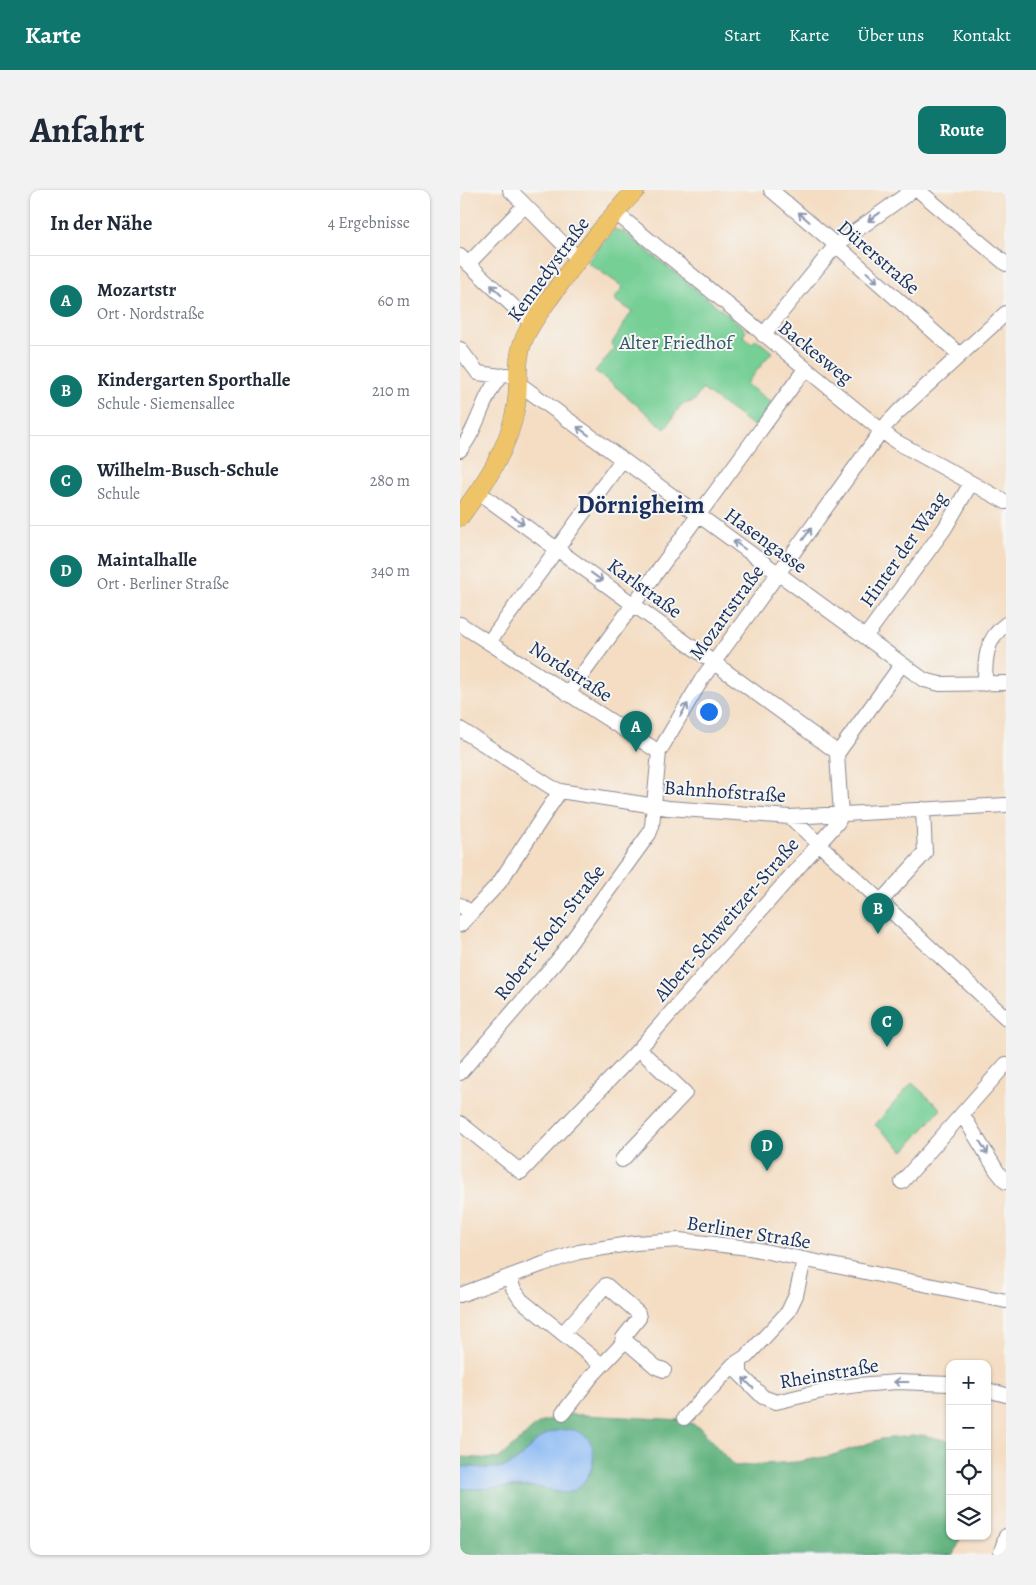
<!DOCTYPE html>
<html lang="de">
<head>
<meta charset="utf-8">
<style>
	body { margin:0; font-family:Alegreya,serif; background:#f2f2f3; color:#1f2937 }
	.controls { position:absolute; right:15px; bottom:15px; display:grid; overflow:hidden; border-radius:10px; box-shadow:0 1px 4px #0004 }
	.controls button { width:45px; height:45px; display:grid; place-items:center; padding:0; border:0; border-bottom:1px solid #e0e1e3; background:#fff; color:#1f2937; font:25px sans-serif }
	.you { position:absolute; left:248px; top:521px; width:18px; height:18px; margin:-12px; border:4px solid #fff; border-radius:50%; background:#1a73e8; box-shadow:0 0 0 8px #1a73e833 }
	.badge { display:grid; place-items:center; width:32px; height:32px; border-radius:50%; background:#0f766e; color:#fff; font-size:16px; font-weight:700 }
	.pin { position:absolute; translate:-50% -41px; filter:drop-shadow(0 1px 2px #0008) }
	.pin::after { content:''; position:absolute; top:26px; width:18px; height:15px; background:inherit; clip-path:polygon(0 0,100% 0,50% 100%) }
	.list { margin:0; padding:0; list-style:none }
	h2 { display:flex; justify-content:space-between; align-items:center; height:65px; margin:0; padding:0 20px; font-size:21px }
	h2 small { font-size:16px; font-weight:400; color:#747a83 }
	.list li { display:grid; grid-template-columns:32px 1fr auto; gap:15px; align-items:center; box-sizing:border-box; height:90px; padding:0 20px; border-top:1px solid #e0e1e3 }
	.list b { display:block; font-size:19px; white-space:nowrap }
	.list p { margin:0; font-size:16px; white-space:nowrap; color:#747a83 }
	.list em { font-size:16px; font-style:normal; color:#747a83 }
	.icon { flex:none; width:28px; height:28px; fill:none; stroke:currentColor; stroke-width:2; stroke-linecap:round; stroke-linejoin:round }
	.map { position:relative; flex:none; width:546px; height:1365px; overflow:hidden; border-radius:10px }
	header { display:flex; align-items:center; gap:30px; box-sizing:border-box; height:70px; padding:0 25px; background:#0f766e; color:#fff }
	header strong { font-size:24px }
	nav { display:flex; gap:28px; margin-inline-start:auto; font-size:18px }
	.intro { display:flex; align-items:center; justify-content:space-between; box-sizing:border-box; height:120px; padding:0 30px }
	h1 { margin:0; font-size:35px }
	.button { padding:12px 22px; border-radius:10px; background:#0f766e; color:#fff; font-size:18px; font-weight:700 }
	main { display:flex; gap:30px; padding:0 30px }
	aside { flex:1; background:#fff; border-radius:10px; box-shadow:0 1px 4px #0004 }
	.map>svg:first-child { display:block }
	.green { fill:#76cf95; stroke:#487f7a }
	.forest { fill:#60b27e; stroke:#3e706e }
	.water { fill:#8ab9f5; stroke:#5274aa }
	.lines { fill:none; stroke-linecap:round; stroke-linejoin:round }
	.minor-casing { stroke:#888690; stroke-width:16 }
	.major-casing { stroke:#888690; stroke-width:19 }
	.minor { stroke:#fff; stroke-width:14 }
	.major { stroke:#efc469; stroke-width:18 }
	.oneway { stroke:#8d97ae }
	.labels { text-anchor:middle; stroke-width:4; stroke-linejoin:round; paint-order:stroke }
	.street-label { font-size:20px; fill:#1b2f5e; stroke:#f6f6f2 }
	.park-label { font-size:20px; fill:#32576c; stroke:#f6f6f2 }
	.district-label { font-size:25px; font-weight:bold; fill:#1b2f5e; stroke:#f6f6f2 }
</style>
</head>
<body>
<header>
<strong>Karte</strong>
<nav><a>Start</a><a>Karte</a><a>Über uns</a><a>Kontakt</a></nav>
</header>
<div class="intro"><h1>Anfahrt</h1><a class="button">Route</a></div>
<main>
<aside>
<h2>In der Nähe<small>4 Ergebnisse</small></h2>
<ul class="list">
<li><span class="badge">A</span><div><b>Mozartstr</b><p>Ort · Nordstraße</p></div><em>60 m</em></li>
<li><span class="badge">B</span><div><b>Kindergarten Sporthalle</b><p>Schule · Siemensallee</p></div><em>210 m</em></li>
<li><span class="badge">C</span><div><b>Wilhelm-Busch-Schule</b><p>Schule</p></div><em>280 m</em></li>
<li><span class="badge">D</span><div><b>Maintalhalle</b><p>Ort · Berliner Straße</p></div><em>340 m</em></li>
</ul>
</aside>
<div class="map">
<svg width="546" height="1365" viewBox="0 0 546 1365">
	<rect width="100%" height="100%" fill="#f6f6f2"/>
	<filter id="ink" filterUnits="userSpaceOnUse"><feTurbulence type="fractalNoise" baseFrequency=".02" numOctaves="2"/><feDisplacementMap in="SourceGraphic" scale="10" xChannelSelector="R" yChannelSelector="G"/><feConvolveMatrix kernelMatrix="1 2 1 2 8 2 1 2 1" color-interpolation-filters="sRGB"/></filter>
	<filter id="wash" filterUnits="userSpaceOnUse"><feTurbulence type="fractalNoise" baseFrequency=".0096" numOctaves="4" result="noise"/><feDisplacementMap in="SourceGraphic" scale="20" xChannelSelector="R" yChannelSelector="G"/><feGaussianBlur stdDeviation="1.12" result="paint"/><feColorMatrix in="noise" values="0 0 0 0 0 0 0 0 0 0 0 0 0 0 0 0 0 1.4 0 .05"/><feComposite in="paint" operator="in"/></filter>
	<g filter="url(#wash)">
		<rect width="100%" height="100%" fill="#f4ddc3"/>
		<path class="green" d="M 154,39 L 164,42 L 283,137 L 283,138 L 286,141 L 283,146 L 292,153 L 296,149 L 312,162 L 286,194 L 312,213 L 295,237 L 242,199 L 234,211 L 221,215 L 205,239 L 150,192 L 135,181 L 155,158 L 151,155 L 172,121 L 154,110 L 163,97 L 127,72 Z
			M 452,893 L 481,919 L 444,961 L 415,935 Z"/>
		<path class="forest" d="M 105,1224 L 224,1230 L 239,1237 L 274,1276 L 336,1272 L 370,1266 L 421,1249 L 461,1245 L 490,1251 L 490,1346 L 501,1346 L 494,1365 L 0,1365 L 0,1298 L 75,1297 L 86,1298 L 124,1292 L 131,1282 L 134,1267 L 101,1240 C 70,1245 71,1267 47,1276 C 32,1281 15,1276 0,1277 L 0,1267 L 38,1269 L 78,1234 Z"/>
		<path class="water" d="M 101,1240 C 105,1240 109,1239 113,1240 C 143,1246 137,1287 114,1300 C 103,1307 89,1298 77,1297 C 51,1294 25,1301 0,1298 L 0,1277 C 15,1276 32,1281 47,1276 C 71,1267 70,1245 101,1240 Z"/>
	</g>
	<g filter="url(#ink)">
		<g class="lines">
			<defs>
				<path id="minor" d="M 50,0 L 118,69
					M 311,0 L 376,55 L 500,165
					M 458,0 L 546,74
					M 156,23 L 422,241 L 435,251 L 546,312
					M 0,66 L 72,134
					M 8,74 L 64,16
					M 303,145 L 376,55 L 453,0
					M 0,159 L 18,183 L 41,186 L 47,185
					M 58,193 L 464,490 L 480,494 L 546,493
					M 0,260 C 19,238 22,206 41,186
					M 18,302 L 377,562
					M 0,434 L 199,562
					M 405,447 L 485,338 L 511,293
					M 29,452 L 162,270
					M 525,494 C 525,470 525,449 546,434
					M 108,504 L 345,179
					M 0,539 L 91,597 L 100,601 L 208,618 L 330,627 L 546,615
					M 330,627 L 546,828
					M 421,711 L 465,663 L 463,619
					M 0,715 L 11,723
					M 0,735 L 39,693 L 100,601
					M 0,883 L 97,771 L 189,644 L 192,636 L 199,562 L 242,489 L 254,472 L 425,236 L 438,222 L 546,123
					M 502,924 L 537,981 L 546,992
					M 0,933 L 61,982 L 179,859 L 378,632 L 381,625 L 377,564 L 442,474
					M 162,970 L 225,903 L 179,859
					M 442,992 L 546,874
					M 50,1086 L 53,1098 L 61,1110 L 142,1175
					M 0,1105 L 83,1074 L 119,1062 L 175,1053 L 219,1050 L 289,1058 L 546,1111
					M 103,1143 L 146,1095 L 178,1123 L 179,1128 L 163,1148 L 162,1154
					M 280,1171 L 280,1184 L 303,1207 L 316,1212 L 375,1198 L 398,1195 L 437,1192 L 490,1194
					M 527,1200 L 546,1205
					M 103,1223 L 132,1186 L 164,1152 L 168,1153 L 196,1177 L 204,1180
					M 224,1228 L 273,1175 L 287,1166 L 328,1122 L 336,1105 L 344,1070
					M 540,1365 L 546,1346"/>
				<path id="major" d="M 0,327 C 25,293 49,259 56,216 C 60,193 55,171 64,149 C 72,130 86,114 97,98 C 122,64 147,30 176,0"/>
			</defs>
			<use href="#minor" class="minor-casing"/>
			<use href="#major" class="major-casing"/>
			<use href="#minor" class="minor"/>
			<use href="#major" class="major"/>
		</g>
		<defs><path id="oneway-shaft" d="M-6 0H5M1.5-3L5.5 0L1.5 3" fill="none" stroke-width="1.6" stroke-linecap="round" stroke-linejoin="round" transform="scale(1.25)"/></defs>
		<g class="oneway">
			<use href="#oneway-shaft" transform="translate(344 27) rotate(-139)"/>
			<use href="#oneway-shaft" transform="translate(414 27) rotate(144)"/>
			<use href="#oneway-shaft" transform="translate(412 87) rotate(42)"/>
			<use href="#oneway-shaft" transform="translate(36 100) rotate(-136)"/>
			<use href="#oneway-shaft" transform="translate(123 241) rotate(-144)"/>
			<use href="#oneway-shaft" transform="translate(58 330) rotate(35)"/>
			<use href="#oneway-shaft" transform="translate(347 344) rotate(-54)"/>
			<use href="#oneway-shaft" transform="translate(279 355) rotate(-145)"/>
			<use href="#oneway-shaft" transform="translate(137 387) rotate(36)"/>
			<use href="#oneway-shaft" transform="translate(224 520) rotate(-59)"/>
			<use href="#oneway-shaft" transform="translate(524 958) rotate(58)"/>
			<use href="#oneway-shaft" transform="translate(441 1192) rotate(180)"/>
			<use href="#oneway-shaft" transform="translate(288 1193) rotate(-135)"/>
		</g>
	</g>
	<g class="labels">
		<g class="street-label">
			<text transform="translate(419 67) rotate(41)" y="7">Dürerstraße</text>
			<text transform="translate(88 79) rotate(-54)" y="7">Kennedystraße</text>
			<text transform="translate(356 162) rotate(39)" y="7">Backesweg</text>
			<text transform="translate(306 350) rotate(36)" y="7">Hasengasse</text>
			<text transform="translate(443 359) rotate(-55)" y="7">Hinter der Waag</text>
			<text transform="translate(185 398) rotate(36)" y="7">Karlstraße</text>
			<text transform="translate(266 422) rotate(-54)" y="7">Mozartstraße</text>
			<text transform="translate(111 481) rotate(33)" y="7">Nordstraße</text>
			<text transform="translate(265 601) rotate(4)" y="7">Bahnhofstraße</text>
			<text transform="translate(266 729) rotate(-49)" y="7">Albert-Schweitzer-Straße</text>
			<text transform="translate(89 742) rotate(-52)" y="7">Robert-Koch-Straße</text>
			<text transform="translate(289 1042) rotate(9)" y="7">Berliner Straße</text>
			<text transform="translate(369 1183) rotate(-10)" y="7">Rheinstraße</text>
		</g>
		<g class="park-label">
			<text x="216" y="159">Alter Friedhof</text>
		</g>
		<g class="district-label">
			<text x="181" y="323">Dörnigheim</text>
		</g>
	</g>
</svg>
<div class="controls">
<button>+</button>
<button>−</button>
<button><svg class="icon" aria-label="locate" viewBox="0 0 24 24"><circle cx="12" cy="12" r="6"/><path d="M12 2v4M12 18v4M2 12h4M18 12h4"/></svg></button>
<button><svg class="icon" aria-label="layers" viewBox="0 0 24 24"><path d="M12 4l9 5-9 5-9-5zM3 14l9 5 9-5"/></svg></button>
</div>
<div class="you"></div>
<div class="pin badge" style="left:176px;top:562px">A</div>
<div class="pin badge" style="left:418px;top:744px">B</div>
<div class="pin badge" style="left:427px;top:857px">C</div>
<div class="pin badge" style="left:307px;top:981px">D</div>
</div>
</main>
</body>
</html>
